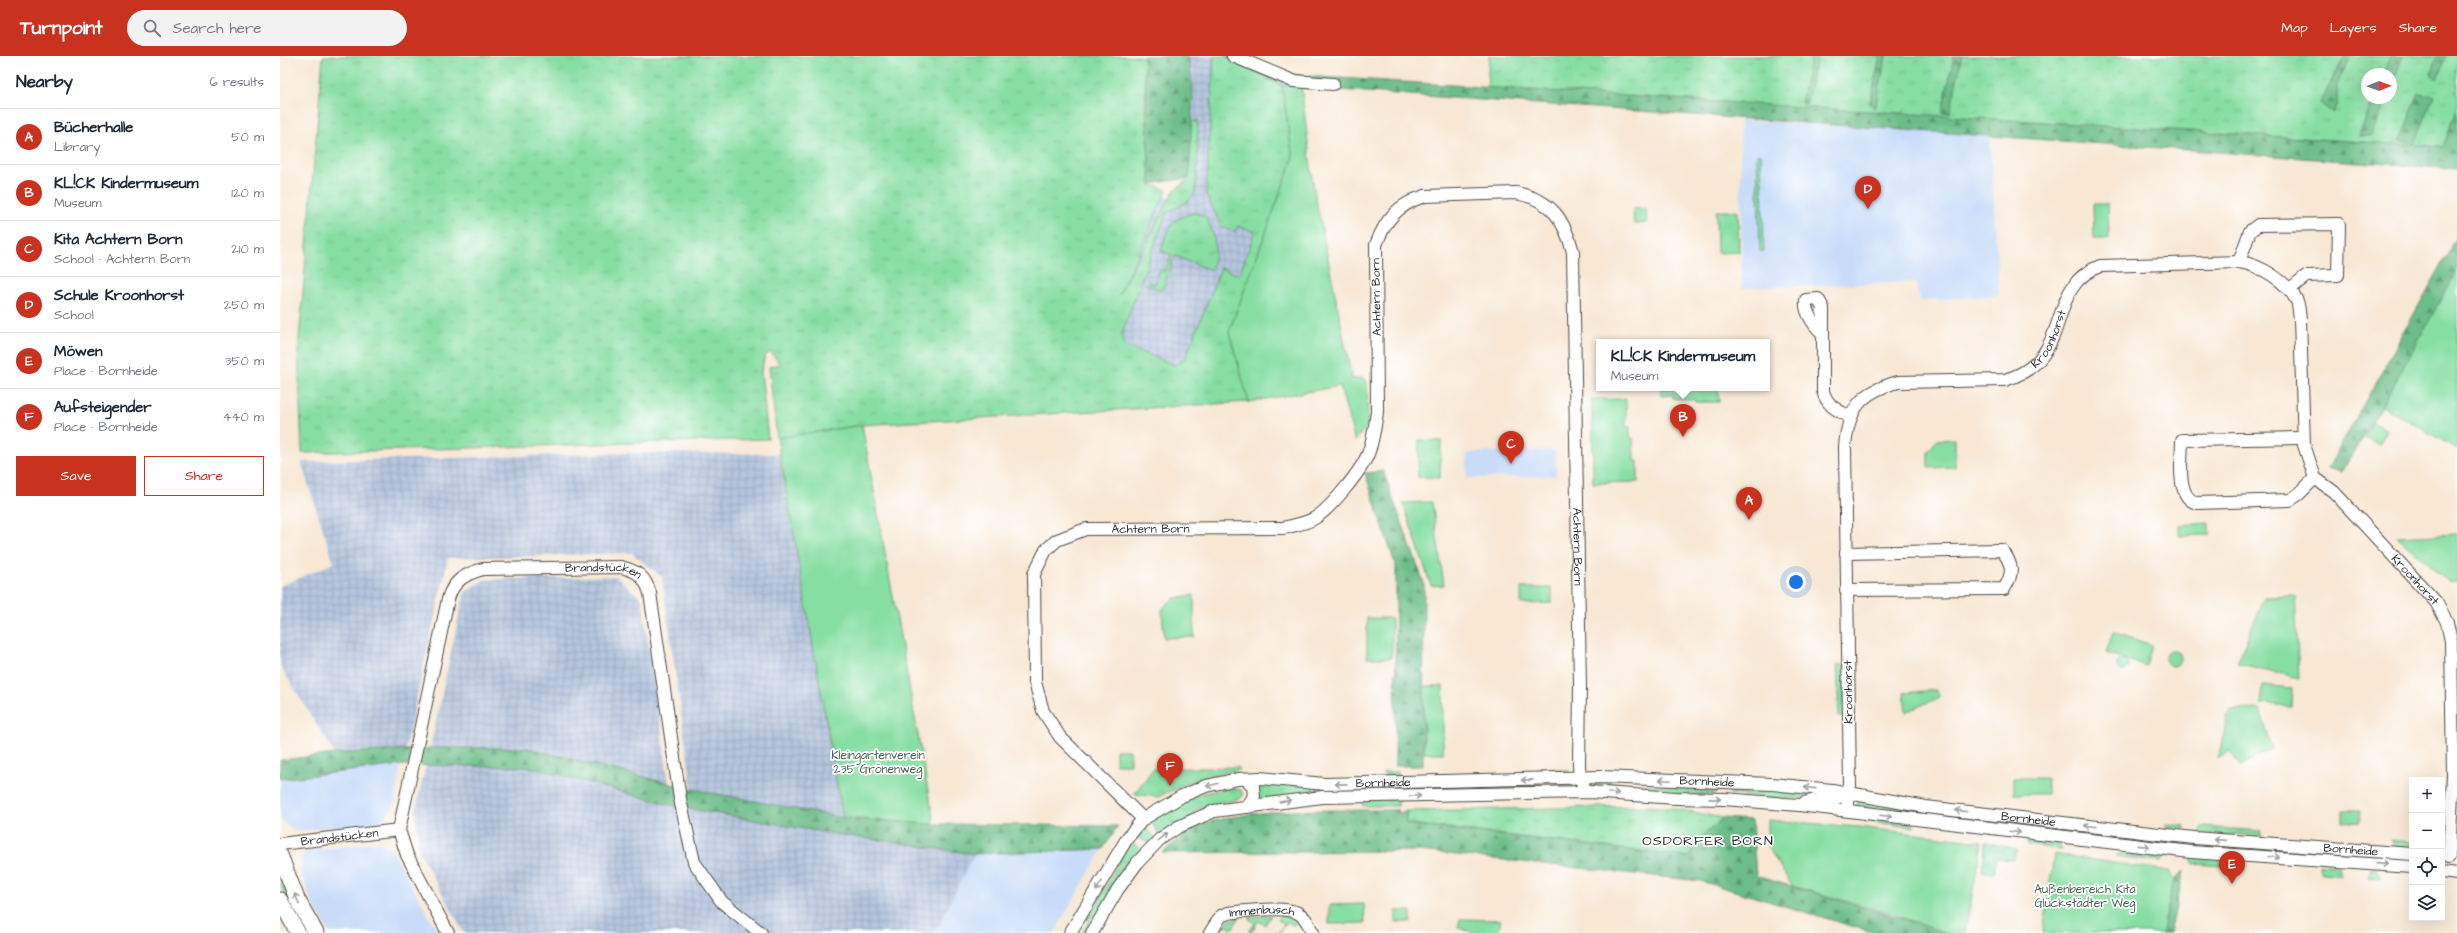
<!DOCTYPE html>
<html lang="en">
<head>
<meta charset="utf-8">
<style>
	body { margin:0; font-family:"Architects Daughter",sans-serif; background:#f2f2f3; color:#1f2937 }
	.controls { position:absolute; right:12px; bottom:12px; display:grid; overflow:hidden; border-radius:0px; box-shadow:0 4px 16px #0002 }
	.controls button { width:36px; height:36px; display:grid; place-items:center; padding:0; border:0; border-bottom:1px solid #e0e1e3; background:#fff; color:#1f2937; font:20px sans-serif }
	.compass { position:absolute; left:2081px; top:12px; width:36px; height:36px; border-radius:50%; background:#fff; box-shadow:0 4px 16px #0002; rotate:89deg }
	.you { position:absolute; left:1516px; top:526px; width:14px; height:14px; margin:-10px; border:3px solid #fff; border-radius:50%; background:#1a73e8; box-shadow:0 0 0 6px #1a73e833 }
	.badge { display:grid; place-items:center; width:26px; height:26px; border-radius:50%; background:#c8321e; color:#fff; font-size:13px; font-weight:700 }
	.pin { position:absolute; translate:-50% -33px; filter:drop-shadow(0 1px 2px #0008) }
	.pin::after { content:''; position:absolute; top:21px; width:14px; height:12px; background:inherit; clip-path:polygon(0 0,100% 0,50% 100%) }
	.popup { position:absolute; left:1316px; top:283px; width:174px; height:52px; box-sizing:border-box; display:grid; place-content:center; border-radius:0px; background:#fff; filter:drop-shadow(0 1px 3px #0005); font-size:13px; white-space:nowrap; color:#747a83 }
	.popup b { font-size:15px; color:#1f2937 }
	.popup::after { content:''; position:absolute; left:50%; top:100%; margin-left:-8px; border:8px solid transparent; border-top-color:#fff }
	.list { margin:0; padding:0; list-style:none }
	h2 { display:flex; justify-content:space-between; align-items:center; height:52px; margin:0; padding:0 16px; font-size:17px }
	h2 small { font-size:13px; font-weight:400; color:#747a83 }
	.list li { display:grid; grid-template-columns:26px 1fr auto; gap:12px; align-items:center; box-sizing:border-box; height:56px; padding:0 16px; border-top:1px solid #e0e1e3 }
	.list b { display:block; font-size:15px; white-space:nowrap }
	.list p { margin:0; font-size:13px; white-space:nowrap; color:#747a83 }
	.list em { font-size:13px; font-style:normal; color:#747a83 }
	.actions { display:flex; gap:8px; padding:12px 16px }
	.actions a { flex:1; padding:9px 0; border:1px solid #c8321e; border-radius:0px; text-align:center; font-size:14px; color:#c8321e }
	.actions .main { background:#c8321e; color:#fff }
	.icon { flex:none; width:22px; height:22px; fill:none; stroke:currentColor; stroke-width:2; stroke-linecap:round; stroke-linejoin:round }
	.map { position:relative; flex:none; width:2177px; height:877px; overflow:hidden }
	header { display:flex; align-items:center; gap:24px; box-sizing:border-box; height:56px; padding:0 20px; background:#c8321e; color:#fff }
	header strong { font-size:19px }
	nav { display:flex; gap:22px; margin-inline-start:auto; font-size:14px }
	.search { width:280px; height:36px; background:#f2f2f3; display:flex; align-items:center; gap:10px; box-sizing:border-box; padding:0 14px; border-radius:22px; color:#747a83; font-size:15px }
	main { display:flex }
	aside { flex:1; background:#fff }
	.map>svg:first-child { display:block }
	.built { fill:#c8dcf9 }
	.industrial { fill:url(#industrial-grid) }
	.grass { fill:url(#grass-tufts); stroke:#588466; fill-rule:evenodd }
	.forest { fill:url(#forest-firs); stroke:#4c745a }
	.green { fill:#86dea2; stroke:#588466 }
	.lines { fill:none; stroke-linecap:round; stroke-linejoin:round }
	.minor-casing { stroke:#4a4744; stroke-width:14 }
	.major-casing { stroke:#4a4744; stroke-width:17 }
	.minor { stroke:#fff; stroke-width:12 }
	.major { stroke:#fff; stroke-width:15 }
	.oneway { stroke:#a0a0a0 }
	.labels { text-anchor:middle; stroke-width:3.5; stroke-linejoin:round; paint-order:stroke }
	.street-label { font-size:12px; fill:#2b2b2b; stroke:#fff }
	.park-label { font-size:12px; fill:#46614f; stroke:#fff }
	.quarter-label { font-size:14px; letter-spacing:1px; fill:#2b2b2b; stroke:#fff }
</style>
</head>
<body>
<header>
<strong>Turnpoint</strong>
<div class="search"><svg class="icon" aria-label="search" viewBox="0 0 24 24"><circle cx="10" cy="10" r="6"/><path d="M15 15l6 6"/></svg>Search here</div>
<nav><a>Map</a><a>Layers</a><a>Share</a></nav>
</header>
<main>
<aside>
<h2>Nearby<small>6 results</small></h2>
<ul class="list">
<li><span class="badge">A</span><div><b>Bücherhalle</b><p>Library</p></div><em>50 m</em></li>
<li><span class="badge">B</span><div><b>KL!CK Kindermuseum</b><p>Museum</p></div><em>120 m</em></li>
<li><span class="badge">C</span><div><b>Kita Achtern Born</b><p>School · Achtern Born</p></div><em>210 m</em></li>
<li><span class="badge">D</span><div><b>Schule Kroonhorst</b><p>School</p></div><em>250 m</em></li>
<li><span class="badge">E</span><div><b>Möwen</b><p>Place · Bornheide</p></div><em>350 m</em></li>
<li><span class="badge">F</span><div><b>Aufsteigender</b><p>Place · Bornheide</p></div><em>440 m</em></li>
</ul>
<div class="actions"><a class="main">Save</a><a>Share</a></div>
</aside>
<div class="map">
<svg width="2177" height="877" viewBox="0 0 2177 877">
	<defs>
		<pattern id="industrial-grid" width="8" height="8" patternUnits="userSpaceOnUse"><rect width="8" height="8" fill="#b6c5de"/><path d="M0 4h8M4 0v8" fill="none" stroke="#9da9bf"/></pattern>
		<pattern id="grass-tufts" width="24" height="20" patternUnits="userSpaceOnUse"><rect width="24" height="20" fill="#86dea2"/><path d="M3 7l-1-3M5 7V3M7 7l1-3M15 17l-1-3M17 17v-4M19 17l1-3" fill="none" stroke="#74bf8c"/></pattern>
		<pattern id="forest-firs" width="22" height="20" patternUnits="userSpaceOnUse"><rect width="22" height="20" fill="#6cbd88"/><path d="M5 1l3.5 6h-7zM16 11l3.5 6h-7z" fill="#599a6f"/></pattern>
	</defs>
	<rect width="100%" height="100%" fill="#fff"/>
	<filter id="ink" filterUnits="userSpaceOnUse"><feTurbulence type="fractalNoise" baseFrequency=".025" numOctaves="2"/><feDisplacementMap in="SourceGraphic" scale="8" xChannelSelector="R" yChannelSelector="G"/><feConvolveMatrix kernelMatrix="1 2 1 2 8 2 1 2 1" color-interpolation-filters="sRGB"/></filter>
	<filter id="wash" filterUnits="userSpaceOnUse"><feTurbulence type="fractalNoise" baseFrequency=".012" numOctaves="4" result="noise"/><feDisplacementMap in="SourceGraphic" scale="16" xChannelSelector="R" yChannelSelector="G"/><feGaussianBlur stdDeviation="0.9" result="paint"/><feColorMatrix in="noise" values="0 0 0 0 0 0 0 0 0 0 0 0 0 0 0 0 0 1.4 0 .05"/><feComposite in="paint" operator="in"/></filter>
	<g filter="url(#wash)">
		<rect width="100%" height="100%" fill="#f7e7d3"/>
		<path class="built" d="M 1460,64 L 1710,80 L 1719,239 L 1639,245 L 1636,226 L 1462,232 Z
			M 1275,394 L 1276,420 L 1187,422 L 1186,397 Z
			M 121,709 L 113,752 L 101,766 L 15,775 L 2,765 L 0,760 L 0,723 Z
			M 99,786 L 112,794 L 158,877 L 50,877 L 34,851 L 21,818 L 21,801 L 28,795 Z
			M 823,793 L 774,877 L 652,877 L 659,869 L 694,798 Z"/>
		<path class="industrial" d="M 908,0 L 945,0 L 1002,30 L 1013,103 L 925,336 L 818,295 L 877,143 L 908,137 L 913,31 Z
			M 351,397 L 499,398 L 563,762 L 412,733 L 382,521 L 352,497 L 168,502 L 125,694 L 55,698 L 0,610 L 0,530 L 54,507 L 21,406 Z
			M 336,520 L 362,543 L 389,728 L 247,692 L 150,692 L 184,537 L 203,524 Z
			M 146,708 L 250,711 L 394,750 L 542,776 L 694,798 L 659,869 L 652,877 L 184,877 L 140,797 L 135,756 Z"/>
		<path class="grass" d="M 43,0 L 864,0 L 870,128 L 887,134 L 839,239 L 893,136 L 909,122 L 910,67 L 918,64 C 917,79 919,125 915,136 C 910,147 897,152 887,156 L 841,279 L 845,290 L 895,309 L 905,303 L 941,212 L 959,219 L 975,176 L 958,170 L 955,176 L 942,171 L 926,138 L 934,0 L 945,0 L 1002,30 L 1013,103 L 949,276 L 969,346 L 582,369 L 497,382 L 489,311 L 500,308 L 491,296 L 485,300 L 481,315 L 488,383 L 22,397 L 18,295 Z
			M 1209,0 L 2177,0 L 2177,55 L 2163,91 L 1207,32 ZM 2087,18 L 2111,18 L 2111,42 L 2087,42 Z
			M 914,157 L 925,160 C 936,179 938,193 931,214 L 895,200 L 882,234 L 867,229 L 868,226 L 875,228 L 880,214 L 885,215 L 892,199 L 881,195 C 889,171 889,163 914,157 Z
			M 1557,609 L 1565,609 L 1565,661 L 1559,661 Z
			M 959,711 L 959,714 L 918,722 L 878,741 L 854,738 L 873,713 Z
			M 1257,712 L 1289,714 L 1286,716 L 1263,720 Z
			M 1103,716 L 1118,716 L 1118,724 L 1107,724 Z
			M 977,726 L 1118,730 L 1118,737 L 978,747 Z
			M 1319,726 L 1437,733 L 1436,738 L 1395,739 L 1315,731 L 1315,727 Z
			M 1258,729 L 1212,736 L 1130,737 L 1130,730 Z
			M 951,732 L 961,734 L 963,740 L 960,743 L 917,753 L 909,762 L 880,779 L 869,763 L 923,737 Z
			M 1480,732 L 1537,737 C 1525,747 1467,740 1450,738 L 1450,734 Z
			M 1118,743 L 1118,750 L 1082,750 L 1085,744 Z
			M 1581,745 L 1700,761 L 1699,769 L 1578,751 L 1577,747 Z
			M 1367,750 L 1392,752 L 1443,762 L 1415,787 L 1409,801 L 1125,767 L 1126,755 Z
			M 1586,762 L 1633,767 L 1634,771 L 1584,765 Z
			M 1712,762 L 1902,784 L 1900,792 L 1711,770 Z
			M 1886,768 L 1905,770 L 1903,778 L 1889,776 Z
			M 862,769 L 876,782 L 870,788 L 853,779 Z
			M 1922,771 L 1981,775 L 1980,780 L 1951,778 L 1948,782 L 1918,779 Z
			M 1776,783 L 1782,793 L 1747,789 L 1747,784 L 1773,787 Z
			M 2110,784 L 2132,786 L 2132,795 L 2116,794 Z
			M 849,786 L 863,794 L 807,877 L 802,877 Z
			M 1706,786 L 1737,794 L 1733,804 L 1717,802 L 1714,817 L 1702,815 Z
			M 1926,788 L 2091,799 L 2091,801 L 2062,804 L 1928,793 Z
			M 1863,794 L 1884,796 L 1886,800 L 1881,805 L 1835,800 L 1840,797 L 1862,800 Z
			M 1913,799 L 1938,801 L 1942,810 L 1914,808 L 1912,805 Z
			M 2039,808 L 2059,810 L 2061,819 L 2042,818 Z
			M 2091,812 L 2095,813 L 2100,822 L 2088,821 Z
			M 0,818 L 29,877 L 26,877 C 14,859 0,839 0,818 Z
			M 991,860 L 985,869 L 978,865 L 971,877 L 968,877 L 975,867 L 969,863 L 970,861 Z
			M 1001,860 L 1010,860 L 1017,864 L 1014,870 L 1007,866 L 998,877 L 1004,868 L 998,864 Z
			M 960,861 L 952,873 L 945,869 L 938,877 L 948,865 Z"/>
		<path class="forest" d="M 864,0 L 908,0 L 913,31 L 909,122 L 870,128 Z
			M 945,0 L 969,0 L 1003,16 L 1027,20 L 2163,91 L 2177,55 L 2177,113 L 1002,30 Z
			M 1531,0 L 1537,0 L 1526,48 L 1521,47 Z
			M 1600,0 L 1606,0 L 1595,53 L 1590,48 Z
			M 1674,0 L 1682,0 L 1670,57 L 1662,57 Z
			M 2065,0 L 2070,0 L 2057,29 L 2057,48 L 2053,57 L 2040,47 Z
			M 2111,0 L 2123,0 L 2111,31 L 2111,18 L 2104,18 Z
			M 2158,0 L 2166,0 L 2157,23 L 2151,18 Z
			M 2139,37 L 2154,40 L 2135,87 L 2120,85 Z
			M 2094,42 L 2107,42 L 2091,80 L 2079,80 Z
			M 2177,181 L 2177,214 L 2102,350 L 2061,416 L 2048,412 Z
			M 1103,415 L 1144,527 L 1143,710 L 1115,710 L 1116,511 L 1085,417 Z
			M 150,692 L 247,692 L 412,733 L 563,762 L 654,768 L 838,770 L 823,793 L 694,798 L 542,776 L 394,750 L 250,711 L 121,709 L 0,723 L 0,704 L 55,698 Z
			M 1118,754 L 1119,757 L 1126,755 L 1126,768 L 1409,801 L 1415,787 L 1443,762 L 1472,764 L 1476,820 L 1671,877 L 1595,877 L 1421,825 L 1139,795 L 882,797 C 892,789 902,780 913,773 C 957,749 1066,755 1118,754 Z
			M 1904,815 L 1890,877 L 1882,877 L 1894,824 Z"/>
		<path class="green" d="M 1021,29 L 1033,128 L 1072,323 L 1082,322 L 1087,325 L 1088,368 L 1075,385 L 1060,330 L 969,346 L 949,276 L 1013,103 L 1002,30 Z
			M 1477,98 L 1481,98 L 1484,195 L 1480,195 Z
			M 1813,148 L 1828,148 L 1829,183 L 1814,183 Z
			M 1366,152 L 1367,167 L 1354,168 L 1353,153 Z
			M 1436,155 L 1458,155 L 1459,196 L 1437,197 Z
			M 2177,214 L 2177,393 L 2102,350 Z
			M 1381,332 L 1438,332 L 1439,346 L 1415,346 L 1414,343 L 1393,343 L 1393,339 L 1381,340 Z
			M 1312,343 L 1346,343 L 1346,371 L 1350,371 L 1350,382 L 1353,382 L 1354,405 L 1358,405 L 1358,426 L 1313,427 Z
			M 2093,366 L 2107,374 L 2099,389 L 2085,381 Z
			M 582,369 L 654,768 L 563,762 L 497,382 Z
			M 1675,383 L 1675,411 L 1648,412 L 1648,396 L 1657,384 Z
			M 1139,384 L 1161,385 L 1160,422 L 1138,421 Z
			M 1152,446 L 1164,529 L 1151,530 L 1123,447 Z
			M 1929,467 L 1929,479 L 1899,480 L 1899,469 Z
			M 2177,478 L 2177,526 L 2169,526 L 2117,481 Z
			M 1241,532 L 1272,532 L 1272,547 L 1241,548 Z
			M 914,539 L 914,581 L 884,582 L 882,553 L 894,542 Z
			M 2015,540 L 2019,622 L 1957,607 L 1984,541 Z
			M 1087,562 L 1112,562 L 1112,602 L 1087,602 Z
			M 1833,576 L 1872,589 L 1866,610 L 1826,597 Z
			M1885 602a8 8 0 1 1 16 0a8 8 0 1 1-16 0Z
			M1837 609a6 6 0 1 1 12 0a6 6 0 1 1-12 0Z
			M 1983,629 L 2012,632 L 2011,650 L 1981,648 Z
			M 1144,630 L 1163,630 L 1163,697 L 1144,697 Z
			M 1656,634 L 1660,641 L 1626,656 L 1624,637 Z
			M 1980,653 L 1992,693 L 1960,710 L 1950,695 L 1938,703 L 1949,654 Z
			M 836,694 L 850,694 L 850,708 L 836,708 Z
			M 1734,722 L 1767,722 L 1767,738 L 1734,738 Z
			M 2063,754 L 2081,754 L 2081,765 L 2063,766 Z
			M 1488,764 L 1579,771 L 1702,786 L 1685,877 L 1664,877 L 1613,858 L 1512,830 L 1488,791 Z
			M 1774,798 L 1889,815 L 1894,824 L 1882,877 L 1763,877 Z
			M 1084,848 L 1085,867 L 1049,868 L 1049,849 Z
			M 1116,855 L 1131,855 L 1131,866 L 1116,866 Z
			M 1180,863 L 1221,864 L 1218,877 L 1196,877 L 1178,872 Z"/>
	</g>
	<g filter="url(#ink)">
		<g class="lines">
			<defs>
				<g id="minor">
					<path d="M 953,0 L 1013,25 L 1053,28"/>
					<path d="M 1959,206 L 1970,175 L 1978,169 L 2059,168 L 2058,219 L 2026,220 L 2010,233"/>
					<path d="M 1543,278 C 1535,270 1524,256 1526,244 L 1538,243 L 1543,252 L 1543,335 C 1547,350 1557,354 1570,361"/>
					<path d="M 2023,382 L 1902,384 C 1902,401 1895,442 1917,447 L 2010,444 L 2019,438 L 2035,422"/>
					<path d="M 1566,497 L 1722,494 C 1733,509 1734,517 1724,533 L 1566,534"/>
					<path d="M 966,723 L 973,730 L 974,740 L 967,751"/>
					<path d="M 1524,747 C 1537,742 1553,745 1566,739"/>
					<path id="s1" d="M 1567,754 L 1570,729 L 1565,391 C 1568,352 1581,336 1618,326 L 1725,324 C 1797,302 1762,232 1820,210 L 1959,206 C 1980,209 2007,225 2017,245 C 2019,250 2019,257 2020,263 L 2024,389 L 2035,422 L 2054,436 L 2156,546 L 2167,566 L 2171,585 L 2173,718 L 2169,801"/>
					<path id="s2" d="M 863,763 L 780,681 L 763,655 L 755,626 L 754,518 L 766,494 L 777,484 L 806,473 L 1003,472 C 1014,469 1025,468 1035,462 C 1051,452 1081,415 1088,398 C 1093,385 1095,371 1097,356 L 1096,189 C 1105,164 1118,148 1145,140 L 1236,137 C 1272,144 1284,163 1293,196 L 1300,630 L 1299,709 L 1300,722 L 1306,736"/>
					<path id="s3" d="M 0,788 L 119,774"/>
					<path d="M 2162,816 L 2177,818"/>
					<path id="s4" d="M 168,877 L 127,799 L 119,774 L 168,543 C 173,525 185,518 203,513 L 341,511 C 358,515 365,521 370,537 L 400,743 L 414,806 L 442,846 L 481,877"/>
					<path id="s5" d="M 790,877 L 848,781 L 863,763 L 902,740 L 926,730 L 958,723 L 980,722 L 1045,728 L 1321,721 L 1492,728 L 1552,734 L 1646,751 L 1914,782 L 2132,798"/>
					<path d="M 812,877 L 838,833 L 857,807 L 880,783 L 898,771 L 934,755 L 1042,741 L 1309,736 L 1396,742 L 1444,743 L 1519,749 L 1911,796 L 2132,811"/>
					<path id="s6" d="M 930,877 L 941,860 L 948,857 C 964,855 1005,850 1018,857 C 1026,861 1029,870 1033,877"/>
				</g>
				<path id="major" d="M 0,799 L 17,843 L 36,877
					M 0,844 L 18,877"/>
			</defs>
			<use href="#minor" class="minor-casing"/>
			<use href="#major" class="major-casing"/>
			<use href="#minor" class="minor"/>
			<use href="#major" class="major"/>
		</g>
		<defs><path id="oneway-shaft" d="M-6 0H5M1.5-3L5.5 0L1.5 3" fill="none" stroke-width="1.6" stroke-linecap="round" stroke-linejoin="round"/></defs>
		<g class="oneway">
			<use href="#oneway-shaft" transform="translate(1247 724) rotate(179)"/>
			<use href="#oneway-shaft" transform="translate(1385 724) rotate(-177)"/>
			<use href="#oneway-shaft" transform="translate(1061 728) rotate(179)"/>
			<use href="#oneway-shaft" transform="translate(932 729) rotate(165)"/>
			<use href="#oneway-shaft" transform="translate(1530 732) rotate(-174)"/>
			<use href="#oneway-shaft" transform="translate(1333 737) rotate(4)"/>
			<use href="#oneway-shaft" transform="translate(1135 740)"/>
			<use href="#oneway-shaft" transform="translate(1435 743) rotate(1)"/>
			<use href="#oneway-shaft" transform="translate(1005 745) rotate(-9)"/>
			<use href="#oneway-shaft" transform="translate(1681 755) rotate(-173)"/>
			<use href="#oneway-shaft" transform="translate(1606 760) rotate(7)"/>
			<use href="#oneway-shaft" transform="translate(1810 770) rotate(-174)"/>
			<use href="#oneway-shaft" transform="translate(1735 776) rotate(7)"/>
			<use href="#oneway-shaft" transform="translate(883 781) rotate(-38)"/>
			<use href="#oneway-shaft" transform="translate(1940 784) rotate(-176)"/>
			<use href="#oneway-shaft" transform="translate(1864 790) rotate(6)"/>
			<use href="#oneway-shaft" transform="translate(1994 801) rotate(5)"/>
			<use href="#oneway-shaft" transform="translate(2102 808) rotate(4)"/>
			<use href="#oneway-shaft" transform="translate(819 830) rotate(121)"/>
			<use href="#oneway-shaft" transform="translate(17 843) rotate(-115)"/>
		</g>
	</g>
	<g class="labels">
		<g class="street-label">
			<text transform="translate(1096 241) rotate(-91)" y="4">Achtern Born</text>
			<text dy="4" stroke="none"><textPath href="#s1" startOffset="625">Kroonhorst</textPath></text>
			<text dy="4" stroke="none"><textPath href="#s2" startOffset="423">Achtern Born</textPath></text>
			<text dy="4" stroke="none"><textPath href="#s2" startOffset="1429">Achtern Born</textPath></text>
			<text dy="4" stroke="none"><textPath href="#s4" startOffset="520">Brandstücken</textPath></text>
			<text dy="4" stroke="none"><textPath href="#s1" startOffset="1251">Kroonhorst</textPath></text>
			<text transform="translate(1568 636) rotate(-91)" y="4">Kroonhorst</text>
			<text dy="4" stroke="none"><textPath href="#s5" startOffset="709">Bornheide</textPath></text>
			<text dy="4" stroke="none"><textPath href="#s5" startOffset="385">Bornheide</textPath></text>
			<text dy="4" stroke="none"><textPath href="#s5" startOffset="1033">Bornheide</textPath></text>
			<text dy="4" stroke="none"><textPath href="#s3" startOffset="60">Brandstücken</textPath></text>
			<text dy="4" stroke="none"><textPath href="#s5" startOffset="1357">Bornheide</textPath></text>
			<text dy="4" stroke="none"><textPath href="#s6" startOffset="62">Immenbusch</textPath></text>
		</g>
		<g class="park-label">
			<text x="598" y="703">Kleingartenverein<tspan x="598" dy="14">235 Grönenweg</tspan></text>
			<text x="1805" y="837">Außenbereich Kita<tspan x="1805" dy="14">Glückstädter Weg</tspan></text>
		</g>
		<g class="quarter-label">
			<text x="1428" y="789">OSDORFER BORN</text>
		</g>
	</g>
</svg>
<div class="controls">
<button>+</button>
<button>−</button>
<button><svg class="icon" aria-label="locate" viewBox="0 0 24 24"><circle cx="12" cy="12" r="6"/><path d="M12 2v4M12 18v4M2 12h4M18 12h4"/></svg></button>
<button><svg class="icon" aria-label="layers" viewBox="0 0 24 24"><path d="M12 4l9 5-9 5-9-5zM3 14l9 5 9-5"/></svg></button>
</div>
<svg class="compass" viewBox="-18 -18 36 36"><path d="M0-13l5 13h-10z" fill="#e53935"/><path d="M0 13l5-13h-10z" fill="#747a83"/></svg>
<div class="you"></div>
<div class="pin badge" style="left:1469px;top:464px">A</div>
<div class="pin badge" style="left:1403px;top:381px">B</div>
<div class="popup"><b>KL!CK Kindermuseum</b>Museum</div>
<div class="pin badge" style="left:1231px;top:408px">C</div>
<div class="pin badge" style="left:1588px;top:153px">D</div>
<div class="pin badge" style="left:1952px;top:828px">E</div>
<div class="pin badge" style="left:890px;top:730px">F</div>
</div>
</main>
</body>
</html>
